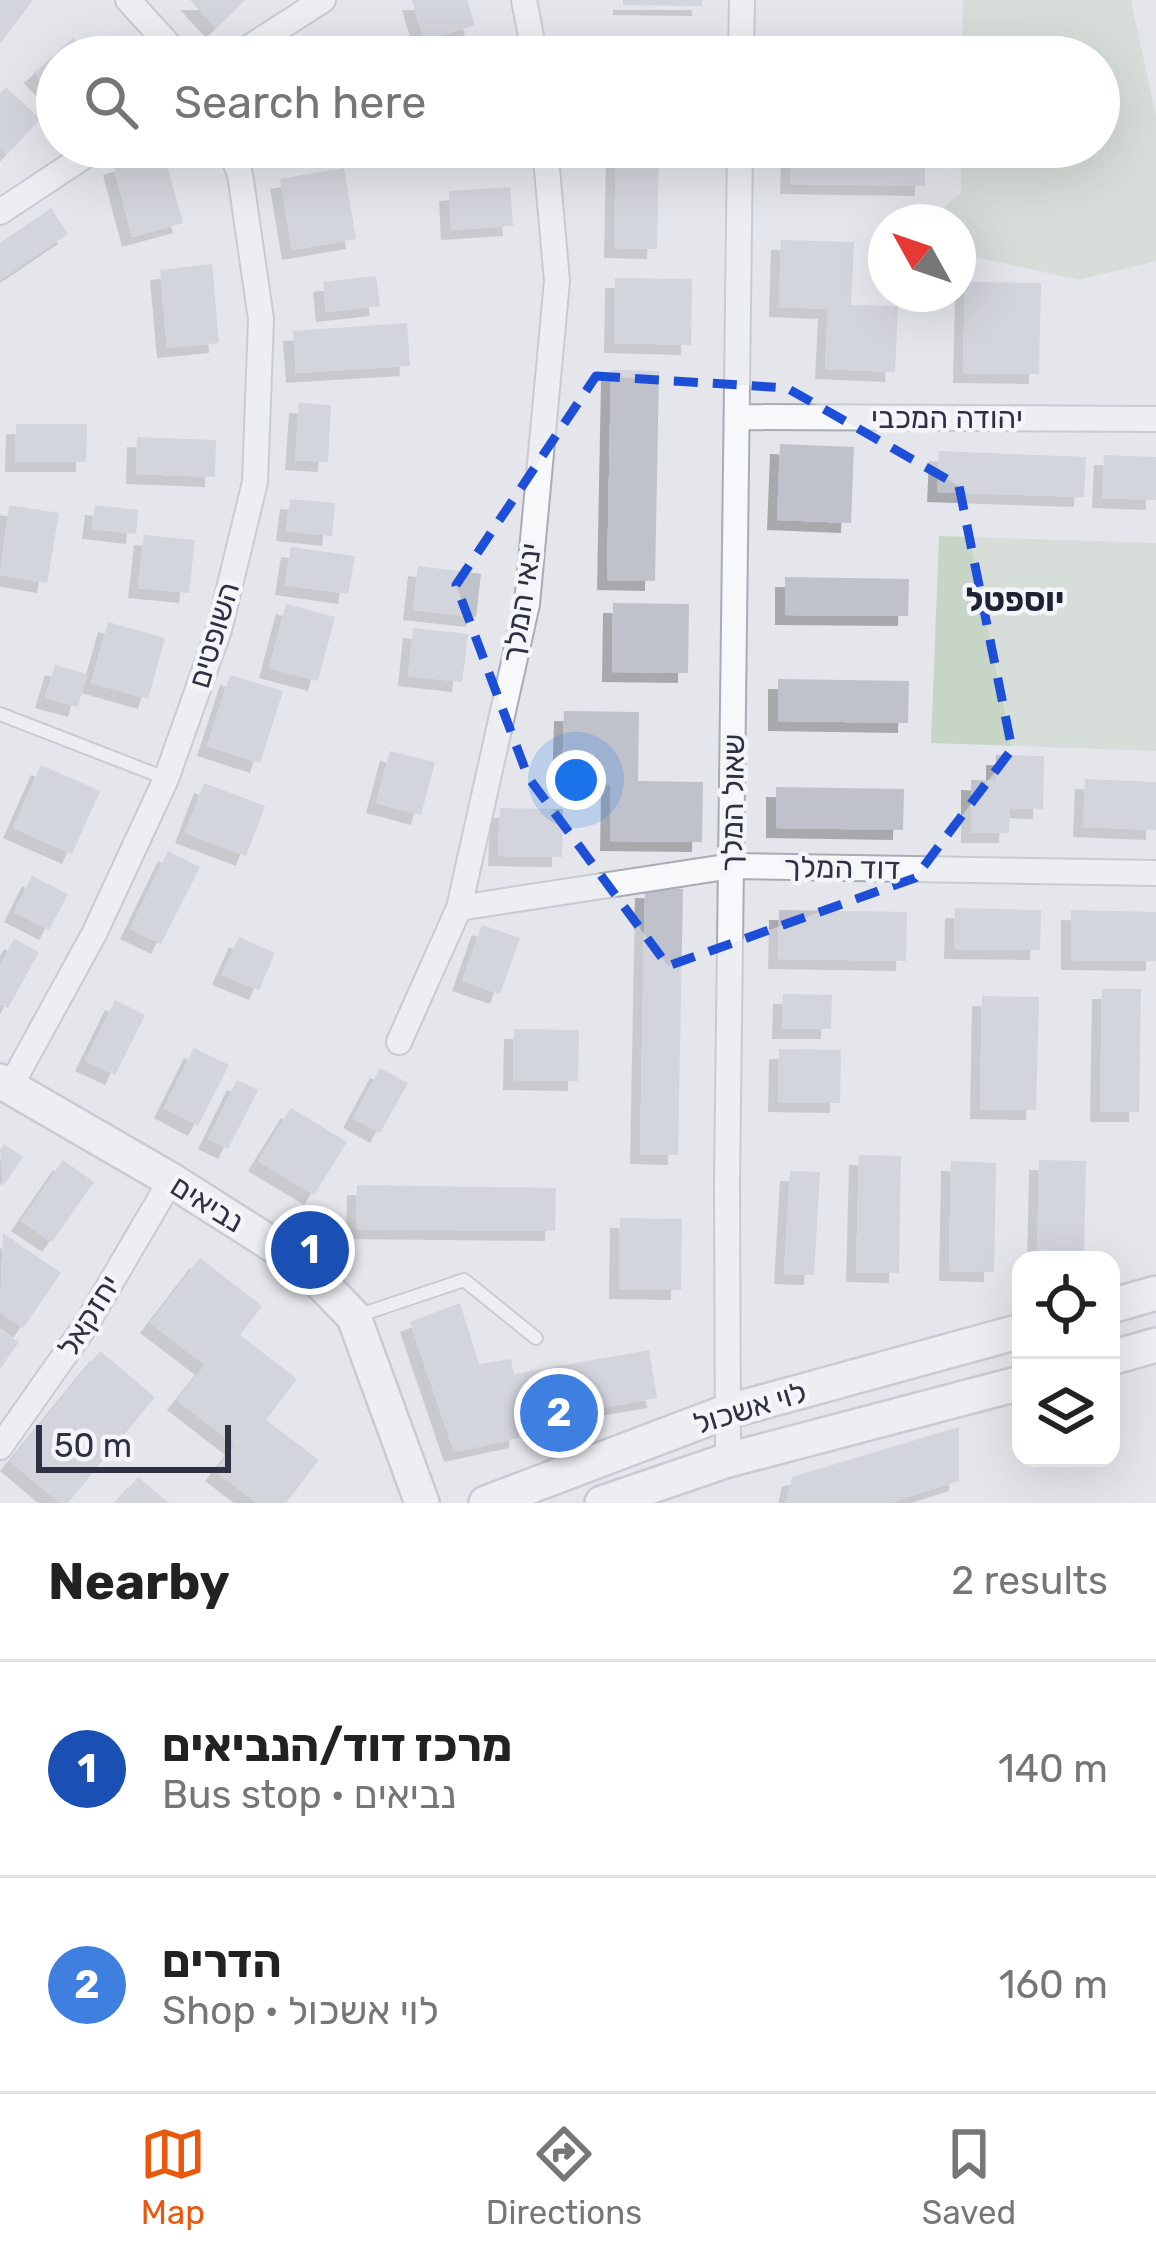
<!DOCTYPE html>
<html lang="en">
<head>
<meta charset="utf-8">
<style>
	body { margin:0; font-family:Rubik,"Noto Sans Hebrew",sans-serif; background:#f2f2f2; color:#222 }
	.controls { position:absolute; right:36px; bottom:36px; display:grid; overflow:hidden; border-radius:24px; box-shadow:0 12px 48px #0002 }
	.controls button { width:108px; height:108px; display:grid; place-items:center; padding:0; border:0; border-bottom:3px solid #e0e0e0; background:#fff; color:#222; font:60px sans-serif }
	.compass { position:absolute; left:868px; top:204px; width:108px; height:108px; border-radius:50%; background:#fff; box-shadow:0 12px 48px #0002; rotate:310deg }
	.scale { position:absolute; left:36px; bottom:30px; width:195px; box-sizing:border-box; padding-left:12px; border:6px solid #2d3143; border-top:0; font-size:33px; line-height:42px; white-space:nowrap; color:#2d3143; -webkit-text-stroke:9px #f4f5f9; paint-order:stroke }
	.you { position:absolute; left:576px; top:780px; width:42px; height:42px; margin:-30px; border:9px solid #fff; border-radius:50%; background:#1a73e8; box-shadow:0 0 0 18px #1a73e833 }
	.badge { display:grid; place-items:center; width:78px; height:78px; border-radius:50%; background:#ea580c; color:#fff; font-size:39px; font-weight:700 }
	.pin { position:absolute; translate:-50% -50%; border:6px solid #fff; box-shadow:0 3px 12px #0006 }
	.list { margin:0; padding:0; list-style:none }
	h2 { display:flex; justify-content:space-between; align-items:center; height:156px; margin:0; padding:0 48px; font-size:51px }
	h2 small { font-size:39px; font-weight:400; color:#767676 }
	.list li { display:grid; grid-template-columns:78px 1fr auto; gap:36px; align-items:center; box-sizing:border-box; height:216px; padding:0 48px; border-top:3px solid #e0e0e0 }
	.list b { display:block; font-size:45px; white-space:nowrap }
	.list p { margin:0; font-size:39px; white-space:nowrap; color:#767676 }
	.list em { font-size:39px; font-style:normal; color:#767676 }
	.icon { flex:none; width:66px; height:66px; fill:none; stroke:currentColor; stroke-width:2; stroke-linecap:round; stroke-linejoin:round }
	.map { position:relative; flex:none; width:1156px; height:1503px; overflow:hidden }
	.search { position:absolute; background:#fff; box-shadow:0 12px 48px #0002; left:36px; right:36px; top:36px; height:132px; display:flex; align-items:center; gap:30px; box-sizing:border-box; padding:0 42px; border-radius:66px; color:#767676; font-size:45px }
	.sheet { height:588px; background:#fff }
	nav { display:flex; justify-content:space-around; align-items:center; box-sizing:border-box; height:168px; border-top:3px solid #e0e0e0; background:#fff; font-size:33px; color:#767676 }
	nav a { display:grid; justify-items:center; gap:6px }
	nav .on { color:#ea580c }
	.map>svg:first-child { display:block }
	.green { fill:#c7d5c6 }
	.building { fill:#bfc1cb; filter:url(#shadow) }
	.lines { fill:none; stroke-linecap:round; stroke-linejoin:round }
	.service-casing { stroke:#a9acb5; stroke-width:16 }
	.minor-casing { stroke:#a9acb5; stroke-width:28 }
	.tertiary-casing { stroke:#a9acb5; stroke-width:38 }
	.service { stroke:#f7f8fa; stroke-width:12 }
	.minor { stroke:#f7f8fa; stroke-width:24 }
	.tertiary { stroke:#f7f8fa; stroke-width:33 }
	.marked { fill:none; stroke:#1d4ed8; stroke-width:9; stroke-dasharray:24 15; stroke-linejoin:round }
	.labels { text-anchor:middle; stroke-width:9; stroke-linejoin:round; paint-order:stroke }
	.street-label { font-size:30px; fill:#2d3143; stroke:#f4f5f9 }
	.neighbourhood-label { font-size:33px; font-weight:bold; fill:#1f2234; stroke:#f4f5f9 }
</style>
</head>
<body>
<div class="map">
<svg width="1156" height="1503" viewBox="0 0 1156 1503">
	<defs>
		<filter id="shadow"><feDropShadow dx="-10" dy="10" stdDeviation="0" flood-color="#0004"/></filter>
	</defs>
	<rect width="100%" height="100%" fill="#e4e6eb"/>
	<path class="green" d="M 963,0 L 1131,0 L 1156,116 L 1156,261 L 1078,280 L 958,253 L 958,222 L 927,222 L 961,193 L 961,147 L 1099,147 L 1099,57 L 962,57 Z
		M 939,536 L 1156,543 L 1156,751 L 931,743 Z"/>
	<path class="building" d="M 0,0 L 33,0 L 0,44 Z
		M 190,0 L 245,0 L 216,28 Z
		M 412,0 L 467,0 L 475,25 L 424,41 Z
		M 623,0 L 702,0 L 702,6 L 623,5 Z
		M 347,35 L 357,57 L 297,57 Z
		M 618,37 L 661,38 L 661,57 L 618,57 Z
		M 73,38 L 90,57 L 57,57 L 57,98 L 34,73 Z
		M 782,50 L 938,53 L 938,57 L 782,57 Z
		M 6,87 L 40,119 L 7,155 L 0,148 L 0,93 Z
		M 616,147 L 659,147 L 657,249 L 614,248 Z
		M 791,147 L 925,147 L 925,186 L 790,184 Z
		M 163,151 L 183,223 L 132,237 L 113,165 Z
		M 344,168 L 356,239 L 292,250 L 280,179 Z
		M 510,187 L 513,226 L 451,230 L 449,191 Z
		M 51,208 L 68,234 L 0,280 L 0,243 Z
		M 781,240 L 854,242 L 851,305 L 898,306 L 895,372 L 825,369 L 828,309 L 779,307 Z
		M 212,264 L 219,343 L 167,348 L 160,270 Z
		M 376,276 L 380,306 L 326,312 L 323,282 Z
		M 615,278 L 692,279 L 691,345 L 614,343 Z
		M 965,282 L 1041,283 L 1039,374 L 963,373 Z
		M 407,323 L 410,366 L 296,373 L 293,331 Z
		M 611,370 L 659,371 L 655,581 L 607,580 Z
		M 299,403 L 331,405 L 328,462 L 295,460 Z
		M 16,424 L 87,424 L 86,462 L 15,462 Z
		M 137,437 L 216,440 L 215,477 L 136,474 Z
		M 780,444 L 854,447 L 851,523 L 777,520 Z
		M 939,451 L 1086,457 L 1084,497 L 937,492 Z
		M 1104,455 L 1156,457 L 1156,500 L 1102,498 Z
		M 290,499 L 335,503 L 332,536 L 286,531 Z
		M 9,505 L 59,513 L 47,583 L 0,575 Z
		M 95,505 L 138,510 L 136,534 L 92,529 Z
		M 144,535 L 195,540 L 189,593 L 138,588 Z
		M 291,547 L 355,556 L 348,594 L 285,585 Z
		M 418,566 L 481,574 L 476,617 L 413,610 Z
		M 785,577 L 909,579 L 908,616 L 785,615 Z
		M 613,603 L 689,604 L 688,673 L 612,672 Z
		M 286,604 L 335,617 L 318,681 L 269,668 Z
		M 108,622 L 165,638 L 148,699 L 91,683 Z
		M 413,628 L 468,634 L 462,682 L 408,676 Z
		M 55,665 L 87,674 L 78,707 L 45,698 Z
		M 230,675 L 283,691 L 260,763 L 207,746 Z
		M 778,679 L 909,681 L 908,723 L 778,721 Z
		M 564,711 L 639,712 L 638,781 L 703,782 L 702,842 L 610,841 L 611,785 L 562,784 Z
		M 390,751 L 435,762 L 421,815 L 376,803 Z
		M 996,755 L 1044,756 L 1043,809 L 1010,808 L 1009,833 L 971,833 L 971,780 L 996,781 Z
		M 41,765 L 100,791 L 72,854 L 13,828 Z
		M 1085,779 L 1156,782 L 1156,830 L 1083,827 Z
		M 204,783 L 265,806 L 246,856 L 185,833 Z
		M 776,787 L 904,789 L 903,830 L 776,828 Z
		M 500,808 L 563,809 L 562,857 L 498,856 Z
		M 168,851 L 200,867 L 161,944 L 130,929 Z
		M 32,876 L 68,894 L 49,930 L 14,912 Z
		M 645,888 L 683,889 L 678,1155 L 640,1154 Z
		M 955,908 L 1041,910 L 1040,950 L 954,949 Z
		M 779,910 L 907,912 L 906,961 L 778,959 Z
		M 1071,910 L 1156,912 L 1156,961 L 1071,960 Z
		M 482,925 L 520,938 L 500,994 L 462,981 Z
		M 239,937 L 275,953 L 259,990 L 222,975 Z
		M 14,939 L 39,952 L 8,1008 L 0,1004 L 0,965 Z
		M 1102,989 L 1141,989 L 1139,1112 L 1100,1112 Z
		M 783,994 L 832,995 L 831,1029 L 782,1029 Z
		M 982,996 L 1039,997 L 1036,1110 L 980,1109 Z
		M 115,1000 L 145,1015 L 115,1075 L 85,1061 Z
		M 514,1029 L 579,1030 L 578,1081 L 513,1080 Z
		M 194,1048 L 229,1065 L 198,1126 L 164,1108 Z
		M 779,1049 L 841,1050 L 840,1103 L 778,1102 Z
		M 380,1068 L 408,1083 L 380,1133 L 353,1118 Z
		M 237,1080 L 258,1090 L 228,1149 L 208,1139 Z
		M 291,1108 L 347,1142 L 314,1195 L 258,1161 Z
		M 4,1144 L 23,1157 L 3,1186 L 0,1149 Z
		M 859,1155 L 901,1156 L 899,1273 L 856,1272 Z
		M 63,1160 L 94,1182 L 52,1242 L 21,1221 Z
		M 1039,1160 L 1086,1161 L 1084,1260 L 1037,1260 Z
		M 951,1161 L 996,1163 L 994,1272 L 949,1271 Z
		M 790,1171 L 820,1172 L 814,1275 L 784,1274 Z
		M 357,1185 L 556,1188 L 555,1231 L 356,1229 Z
		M 620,1218 L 682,1219 L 681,1290 L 619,1289 Z
		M 3,1233 L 61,1273 L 23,1328 L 0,1312 Z
		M 200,1258 L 262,1306 L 240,1335 L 297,1379 L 266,1420 L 319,1460 L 286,1503 L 257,1503 L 215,1471 L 235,1445 L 177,1400 L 205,1365 L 150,1323 Z
		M 460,1303 L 479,1364 L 511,1359 L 514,1374 L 649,1350 L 657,1398 L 520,1422 L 519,1438 L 454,1452 L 410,1322 Z
		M 0,1330 L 19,1342 L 0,1369 Z
		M 100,1351 L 155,1397 L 68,1503 L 60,1503 L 10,1461 Z
		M 959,1427 L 959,1481 L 889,1503 L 786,1503 L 792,1477 Z
		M 138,1477 L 169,1503 L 116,1503 Z"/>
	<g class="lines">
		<defs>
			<path id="service" d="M 0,714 L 165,778
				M 354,1317 L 464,1280 L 536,1338"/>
			<path id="minor" d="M 128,0 L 180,57
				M 524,0 L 535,57
				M 234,57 L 323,0
				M 741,57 L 742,0
				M 0,212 L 98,147
				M 737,417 L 1156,419
				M 459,908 L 732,866 L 1156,873
				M 399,1042 L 459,908 L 527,604 L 557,281 L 545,147
				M 10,1087 L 94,934 L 166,779 L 219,630 L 255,482 L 261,319 L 240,174 L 229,147
				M 0,1447 L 86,1325 L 171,1180
				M 728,1460 L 727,1182 L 740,147"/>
			<path id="tertiary" d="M 0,1081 L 171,1180 L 303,1264 L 354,1317 L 422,1503
				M 1111,1306 L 1156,1293
				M 1111,1358 L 1156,1345
				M 486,1503 L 726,1412 L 1021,1331
				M 602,1503 L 728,1460 L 1021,1383"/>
		</defs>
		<use href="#service" class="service-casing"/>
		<use href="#minor" class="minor-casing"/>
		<use href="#tertiary" class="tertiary-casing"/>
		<use href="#service" class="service"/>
		<use href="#minor" class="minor"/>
		<use href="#tertiary" class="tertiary"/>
	</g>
	<path d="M0 0H1156V1503H0ZM 596,376 L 787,388 L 959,486 L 1012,749 L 915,878 L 668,966 L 528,777 L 456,585 Z" fill="#e4e6eb" fill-opacity=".55" fill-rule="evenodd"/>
	<path class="marked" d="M 596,376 L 787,388 L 959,486 L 1012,749 L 915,878 L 668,966 L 528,777 L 456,585 Z"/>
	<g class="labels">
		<g class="street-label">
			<text x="947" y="428">יהודה המכבי</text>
			<text transform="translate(522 603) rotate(-81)" y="10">ינאי המלך</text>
			<text transform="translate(214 635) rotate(-73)" y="10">השופטים</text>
			<text transform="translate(733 803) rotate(-89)" y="10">שאול המלך</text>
			<text transform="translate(842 868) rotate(1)" y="10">דוד המלך</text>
			<text transform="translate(207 1204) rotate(32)" y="10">נביאים</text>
			<text transform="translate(89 1316) rotate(-58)" y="10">יחזקאל</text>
			<text transform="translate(750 1408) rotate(-17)" y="10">לוי אשכול</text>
		</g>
		<g class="neighbourhood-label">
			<text x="1015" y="611">יוספטל</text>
		</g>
	</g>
</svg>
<div class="controls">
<button><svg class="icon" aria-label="locate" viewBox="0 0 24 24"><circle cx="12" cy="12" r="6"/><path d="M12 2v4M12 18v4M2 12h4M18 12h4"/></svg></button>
<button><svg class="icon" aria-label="layers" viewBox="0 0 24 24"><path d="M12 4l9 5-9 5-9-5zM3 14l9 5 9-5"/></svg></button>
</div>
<svg class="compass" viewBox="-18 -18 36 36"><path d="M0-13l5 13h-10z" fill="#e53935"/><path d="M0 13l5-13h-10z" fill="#767676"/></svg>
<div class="scale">50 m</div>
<div class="you"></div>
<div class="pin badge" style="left:310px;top:1250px;background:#1a4fb4">1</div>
<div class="pin badge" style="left:559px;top:1413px;background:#3f7fe0">2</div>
<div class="search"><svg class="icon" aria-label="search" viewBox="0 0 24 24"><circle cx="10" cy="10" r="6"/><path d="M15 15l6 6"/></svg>Search here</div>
</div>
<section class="sheet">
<h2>Nearby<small>2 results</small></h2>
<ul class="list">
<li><span class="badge" style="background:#1a4fb4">1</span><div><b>מרכז דוד/הנביאים</b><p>Bus stop · נביאים</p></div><em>140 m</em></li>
<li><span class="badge" style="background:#3f7fe0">2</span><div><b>הדרים</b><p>Shop · לוי אשכול</p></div><em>160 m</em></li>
</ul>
</section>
<nav>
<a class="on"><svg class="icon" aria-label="map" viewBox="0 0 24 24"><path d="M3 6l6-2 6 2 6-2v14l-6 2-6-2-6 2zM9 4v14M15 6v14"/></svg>Map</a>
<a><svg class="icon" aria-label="directions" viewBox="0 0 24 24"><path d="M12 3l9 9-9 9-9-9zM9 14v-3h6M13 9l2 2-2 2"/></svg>Directions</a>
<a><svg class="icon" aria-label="saved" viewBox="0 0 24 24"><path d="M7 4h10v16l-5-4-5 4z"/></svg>Saved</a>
</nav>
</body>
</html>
